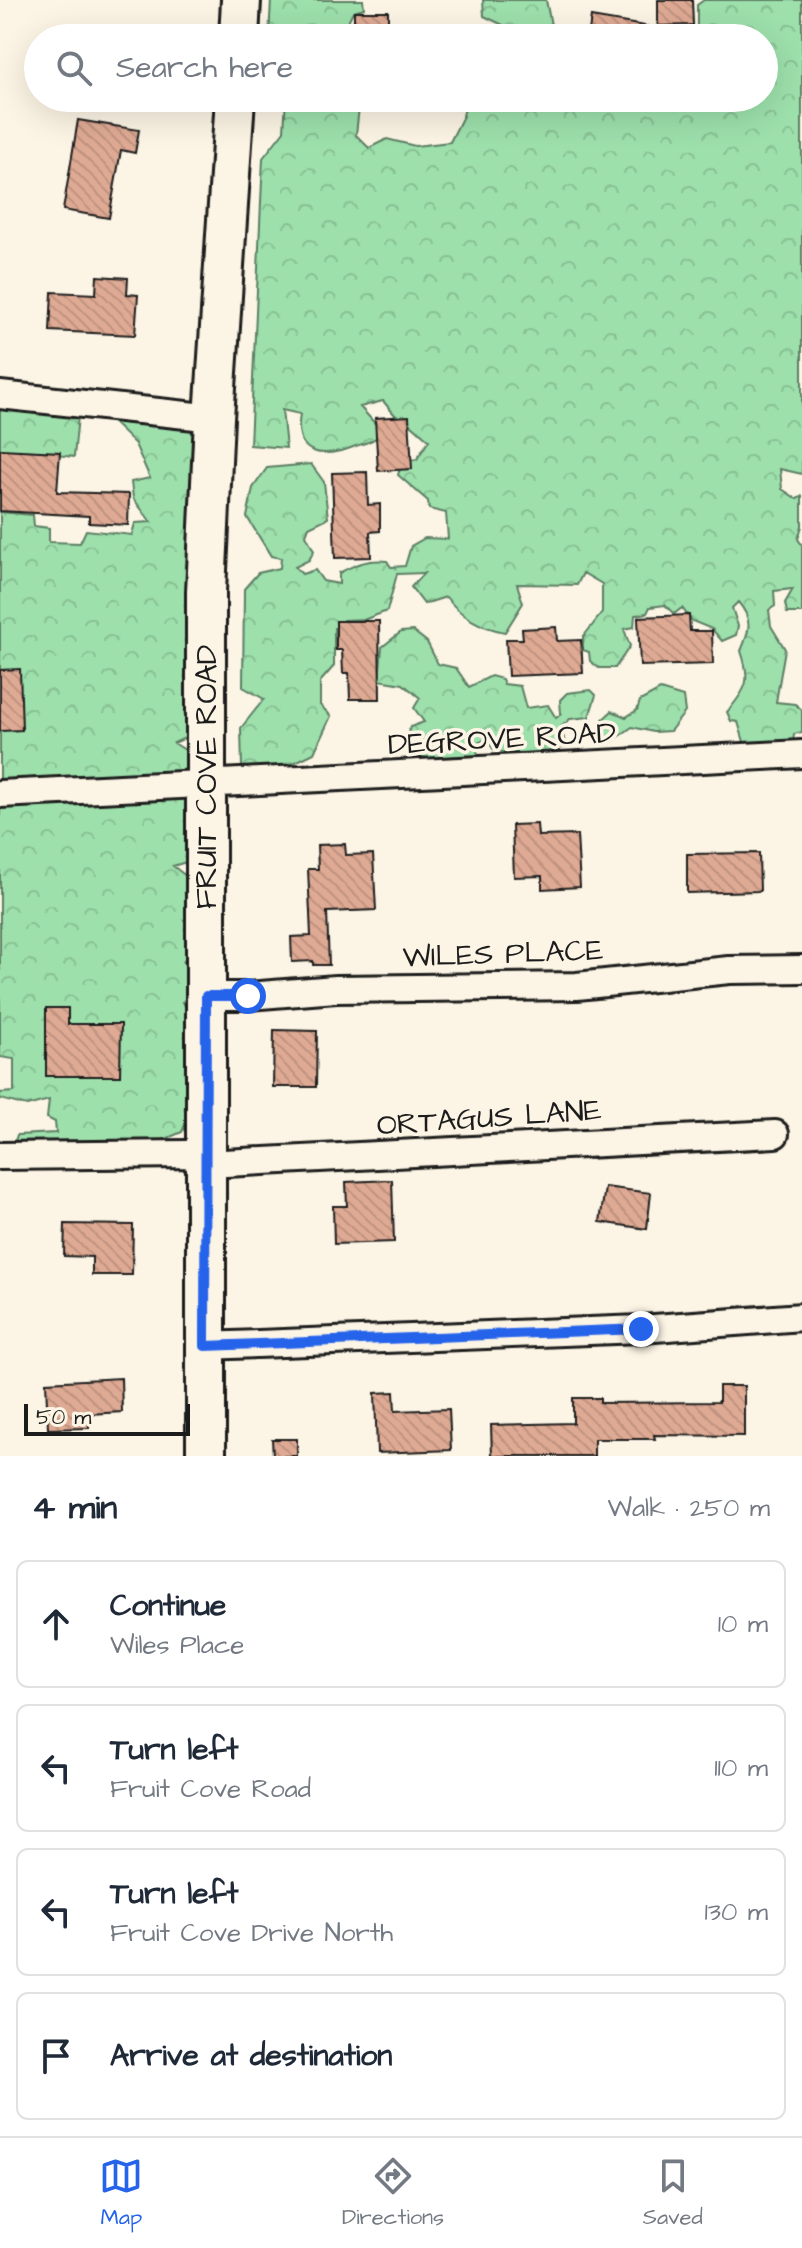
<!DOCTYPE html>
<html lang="en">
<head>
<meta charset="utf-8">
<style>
	body { margin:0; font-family:"Architects Daughter",sans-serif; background:#f6f6f7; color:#1f2937 }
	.scale { position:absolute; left:24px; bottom:20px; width:166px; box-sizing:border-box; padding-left:8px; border:4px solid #1c1c1c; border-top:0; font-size:22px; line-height:28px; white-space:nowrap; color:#1c1c1c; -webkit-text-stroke:6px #fcf5e5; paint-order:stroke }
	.stop { position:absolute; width:24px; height:24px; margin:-18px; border:6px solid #2563eb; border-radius:50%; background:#fff }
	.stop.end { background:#2563eb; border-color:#fff; box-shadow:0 2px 8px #0008 }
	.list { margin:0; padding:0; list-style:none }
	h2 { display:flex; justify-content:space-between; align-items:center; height:104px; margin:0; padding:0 32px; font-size:34px }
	h2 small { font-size:26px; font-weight:400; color:#747a83 }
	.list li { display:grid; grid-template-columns:52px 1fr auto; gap:24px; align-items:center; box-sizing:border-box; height:128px; margin:0 16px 16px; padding:0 16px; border:2px solid #e0e1e3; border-radius:12px }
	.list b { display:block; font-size:30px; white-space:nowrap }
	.list p { margin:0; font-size:26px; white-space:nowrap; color:#747a83 }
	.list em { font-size:26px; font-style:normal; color:#747a83 }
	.icon { flex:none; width:44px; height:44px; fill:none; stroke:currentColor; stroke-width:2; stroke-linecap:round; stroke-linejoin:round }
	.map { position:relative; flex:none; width:802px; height:1456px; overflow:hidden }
	.search { position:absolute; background:#fff; box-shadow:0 8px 32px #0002; left:24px; right:24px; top:24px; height:88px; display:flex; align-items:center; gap:20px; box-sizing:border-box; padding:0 28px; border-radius:44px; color:#747a83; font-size:30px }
	.sheet { height:680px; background:#fff }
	nav { display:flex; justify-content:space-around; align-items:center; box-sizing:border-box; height:112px; border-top:2px solid #e0e1e3; background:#fff; font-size:22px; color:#747a83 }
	nav a { display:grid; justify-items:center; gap:4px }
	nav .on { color:#2563eb }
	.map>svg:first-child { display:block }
	.forest { fill:url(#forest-crowns); stroke:#5c7e64; stroke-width:2 }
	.building { fill:url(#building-back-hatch); stroke:#1c1c1c; stroke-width:2 }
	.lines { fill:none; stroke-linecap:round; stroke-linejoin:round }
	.street-casing { stroke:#1c1c1c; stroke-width:32 }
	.secondary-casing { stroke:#1c1c1c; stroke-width:44 }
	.street { stroke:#fcf5e5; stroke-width:26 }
	.secondary { stroke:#fcf5e5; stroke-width:38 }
	.route { stroke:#2563eb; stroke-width:10 }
	.labels { text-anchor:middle; stroke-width:7; stroke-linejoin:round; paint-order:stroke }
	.street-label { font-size:30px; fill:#1c1c1c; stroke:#fcf5e5 }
</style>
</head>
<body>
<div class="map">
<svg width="802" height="1456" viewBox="0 0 802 1456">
	<defs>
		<pattern id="forest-crowns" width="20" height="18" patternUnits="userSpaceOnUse" patternTransform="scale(2)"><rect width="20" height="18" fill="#9de0ac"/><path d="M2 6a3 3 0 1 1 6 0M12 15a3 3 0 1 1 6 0" fill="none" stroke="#87c093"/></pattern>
		<pattern id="building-back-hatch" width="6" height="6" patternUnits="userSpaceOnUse" patternTransform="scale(2)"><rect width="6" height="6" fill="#dfaa94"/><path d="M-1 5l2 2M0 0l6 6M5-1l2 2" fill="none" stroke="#bf927f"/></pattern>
	</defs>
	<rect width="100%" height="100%" fill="#fcf5e5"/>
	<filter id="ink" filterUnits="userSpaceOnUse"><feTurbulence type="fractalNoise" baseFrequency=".0125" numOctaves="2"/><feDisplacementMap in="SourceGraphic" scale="16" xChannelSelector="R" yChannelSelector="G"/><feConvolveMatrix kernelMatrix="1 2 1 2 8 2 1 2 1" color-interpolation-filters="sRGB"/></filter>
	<g filter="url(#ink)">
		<path class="forest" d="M 271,0 L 363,0 L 364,8 L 353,11 L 340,38 L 269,38 Z
			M 483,0 L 546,0 L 551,25 L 574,38 L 503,38 L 503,25 L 484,16 Z
			M 704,0 L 802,0 L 802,474 L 780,469 L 782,489 L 797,499 L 802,496 L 802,526 L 798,539 L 802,545 L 802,613 L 787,613 L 785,603 L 793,589 L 774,591 L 775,606 L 769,610 L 771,626 L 785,649 L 776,702 L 795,704 L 802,710 L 802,732 L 794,734 L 793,742 L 745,745 L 738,722 L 731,721 L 727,712 C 748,688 751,680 741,651 C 749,632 754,620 738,602 L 732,608 L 738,626 L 736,635 L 722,641 L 712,629 L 692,621 L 682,608 L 674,614 L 665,605 L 650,607 L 647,613 L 635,615 L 634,627 L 624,629 L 630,646 L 615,668 L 599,668 L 590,661 L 589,652 L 583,650 L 583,637 L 602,613 L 602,584 L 583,573 L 577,585 L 517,584 L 523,603 L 505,632 C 479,627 462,617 446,597 L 424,604 L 411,587 L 424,573 L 397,574 L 387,611 L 366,619 L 343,620 L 342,628 L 334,628 L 334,666 L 320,682 L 320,705 L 331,716 L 314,753 L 279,770 L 242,768 L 241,728 L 264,699 L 243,687 L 244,589 L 258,573 L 280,568 L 281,558 L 271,556 L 247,517 L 253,488 L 267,468 L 311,464 L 324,482 L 328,518 L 309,527 L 306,535 L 314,551 L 309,560 L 295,567 L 302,574 L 315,570 L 323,581 L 339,584 L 339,573 C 356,564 367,559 387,561 L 391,567 L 405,566 L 411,546 L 425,538 L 448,539 L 446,513 L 429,509 L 428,501 L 398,475 L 402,462 L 417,459 L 429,440 L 412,425 L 401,422 L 383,401 L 360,407 L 382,431 C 376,441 366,443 356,446 C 323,459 293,457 300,414 L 282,410 L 286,448 L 250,445 L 263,158 L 284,131 L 286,98 L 360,98 L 356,135 L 369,148 L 387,139 L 415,146 L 450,142 L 463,116 L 467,98 L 593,98 L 606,104 L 636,104 L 638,98 L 764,98 L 764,38 L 697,38 L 697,5 Z
			M 0,408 L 78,416 L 74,457 L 0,449 Z
			M 109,419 L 186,425 L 201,442 L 194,734 L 174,743 L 196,757 L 191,782 L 0,787 L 0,512 L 33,515 L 34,526 L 49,528 L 49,542 L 80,543 L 86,530 L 132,535 L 135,523 L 151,522 L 133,498 L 131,482 L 150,478 L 135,444 Z
			M 413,631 L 427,642 L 438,664 L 456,668 L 469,687 L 491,676 L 502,679 L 504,684 L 520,686 L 526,708 L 548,705 L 556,718 L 561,714 L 560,700 L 567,693 L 591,690 L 596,695 L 589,717 L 570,719 L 561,727 L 566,747 L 554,748 L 552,755 L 514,756 L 493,749 L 487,739 L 478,743 L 477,759 L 440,761 L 410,754 L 406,739 L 410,727 L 424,722 L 414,708 L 420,698 L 403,684 L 379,680 L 382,647 L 401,632 Z
			M 660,690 L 683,697 L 685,712 L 670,731 L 653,732 L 632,727 L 611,742 L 605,737 L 602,720 L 612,711 L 626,717 L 637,710 L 640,701 Z
			M 193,793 L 194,816 L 187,825 L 195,839 L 196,859 L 173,866 L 196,884 L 195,913 L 184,920 L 195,930 L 195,947 L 183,962 L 195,971 L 195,991 L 182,1002 L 195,1017 L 196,1055 L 185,1068 L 196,1097 L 182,1132 L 161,1141 L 14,1144 L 17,1135 L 56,1133 L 55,1122 L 47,1118 L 49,1100 L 27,1106 L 0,1099 L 0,1093 L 14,1092 L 14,1059 L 0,1057 L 0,801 Z"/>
		<path class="building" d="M 658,0 L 692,0 L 693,25 L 658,26 Z
			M 354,11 L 388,11 L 388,38 L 354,38 Z
			M 591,17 L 657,28 L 656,38 L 588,38 Z
			M 78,120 L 139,130 L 135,153 L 121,150 L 109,218 L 63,210 Z
			M 97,276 L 128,278 L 127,294 L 138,295 L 135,335 L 50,331 L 52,292 L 96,294 Z
			M 409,416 L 412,469 L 378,471 L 375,418 Z
			M 0,449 L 60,452 L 57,492 L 129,494 L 128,525 L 89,523 L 89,516 L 0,511 Z
			M 367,472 L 368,505 L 380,504 L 380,531 L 370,532 L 371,557 L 335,558 L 332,473 Z
			M 689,615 L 690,631 L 712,631 L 713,664 L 640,666 L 638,617 Z
			M 336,621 L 379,621 L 380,699 L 350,699 L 349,673 L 343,673 L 342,650 L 336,650 Z
			M 556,627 L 557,641 L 581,640 L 583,673 L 508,676 L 506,639 L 523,639 L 522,629 Z
			M 20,669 L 22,730 L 0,731 L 0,670 Z
			M 537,824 L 538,836 L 577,835 L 580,887 L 542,889 L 542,876 L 514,877 L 512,825 Z
			M 345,844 L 346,855 L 373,854 L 376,910 L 327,912 L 329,965 L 313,965 L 313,961 L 292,962 L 291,937 L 311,936 L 308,869 L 318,869 L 317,845 Z
			M 759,853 L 760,891 L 687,893 L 687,854 Z
			M 46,1008 L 68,1008 L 68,1024 L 121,1024 L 120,1076 L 46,1076 Z
			M 274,1030 L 317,1031 L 316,1087 L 273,1087 Z
			M 392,1180 L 394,1242 L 334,1244 L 333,1206 L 347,1206 L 346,1182 Z
			M 605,1187 L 651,1193 L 647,1229 L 600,1222 Z
			M 65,1224 L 133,1225 L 132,1275 L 92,1275 L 92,1257 L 64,1256 Z
			M 121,1378 L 122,1412 L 89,1414 L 89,1428 L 48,1429 L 46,1382 Z
			M 719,1386 L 744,1386 L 744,1436 L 654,1435 L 655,1439 L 594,1439 L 594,1456 L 492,1456 L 491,1425 L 573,1423 L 573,1398 L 600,1398 L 600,1403 L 719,1402 Z
			M 394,1392 L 395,1411 L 449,1409 L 451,1450 L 377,1453 L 375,1393 Z
			M 272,1439 L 297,1439 L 297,1456 L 273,1456 Z"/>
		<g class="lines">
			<defs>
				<path id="street" d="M 0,395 L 214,418
					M 0,794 L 802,754
					M 206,996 L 248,996 L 336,989 L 577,986 L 729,970 L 802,969
					M 0,1156 L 188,1154 L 206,1164 L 775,1134
					M 205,1346 L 641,1329 L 802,1317"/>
				<path id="secondary" d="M 239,38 L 241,0
					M 206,1456 L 206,592 L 214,418 L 235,98"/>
			</defs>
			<use href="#street" class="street-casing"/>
			<use href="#secondary" class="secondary-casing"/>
			<use href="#street" class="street"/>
			<use href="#secondary" class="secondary"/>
		</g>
	</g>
	<g class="lines" filter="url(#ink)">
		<path class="route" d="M 248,996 L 206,996 L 205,1346 L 641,1329"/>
	</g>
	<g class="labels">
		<g class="street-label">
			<text transform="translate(502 738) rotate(-3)" y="10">DEGROVE ROAD</text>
			<text transform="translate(206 777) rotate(-90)" y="10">FRUIT COVE ROAD</text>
			<text transform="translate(503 953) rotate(-2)" y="10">WILES PLACE</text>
			<text transform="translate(489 1117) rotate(-4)" y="10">ORTAGUS LANE</text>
		</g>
	</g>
</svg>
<div class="scale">50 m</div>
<div class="stop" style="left:248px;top:996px"></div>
<div class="stop end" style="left:641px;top:1329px"></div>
<div class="search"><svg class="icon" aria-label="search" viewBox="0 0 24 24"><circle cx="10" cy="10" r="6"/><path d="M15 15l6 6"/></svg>Search here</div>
</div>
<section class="sheet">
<h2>4 min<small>Walk · 250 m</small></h2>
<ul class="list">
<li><svg class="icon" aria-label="ahead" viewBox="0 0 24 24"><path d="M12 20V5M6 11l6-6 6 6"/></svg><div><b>Continue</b><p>Wiles Place</p></div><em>10 m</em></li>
<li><svg class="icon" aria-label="left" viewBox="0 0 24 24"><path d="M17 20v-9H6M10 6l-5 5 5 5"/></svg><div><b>Turn left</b><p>Fruit Cove Road</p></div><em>110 m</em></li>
<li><svg class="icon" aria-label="left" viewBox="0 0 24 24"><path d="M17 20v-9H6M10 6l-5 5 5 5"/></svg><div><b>Turn left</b><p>Fruit Cove Drive North</p></div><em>130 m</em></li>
<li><svg class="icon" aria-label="arrive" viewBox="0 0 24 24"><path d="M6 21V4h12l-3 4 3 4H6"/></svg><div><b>Arrive at destination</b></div></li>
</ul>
</section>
<nav>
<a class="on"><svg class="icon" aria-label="map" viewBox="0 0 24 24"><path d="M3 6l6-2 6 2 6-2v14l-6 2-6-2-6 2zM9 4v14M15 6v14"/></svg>Map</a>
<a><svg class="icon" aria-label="directions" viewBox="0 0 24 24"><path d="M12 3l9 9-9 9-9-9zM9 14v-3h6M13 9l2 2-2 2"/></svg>Directions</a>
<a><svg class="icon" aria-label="saved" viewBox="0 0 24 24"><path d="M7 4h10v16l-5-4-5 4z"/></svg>Saved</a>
</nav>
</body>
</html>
